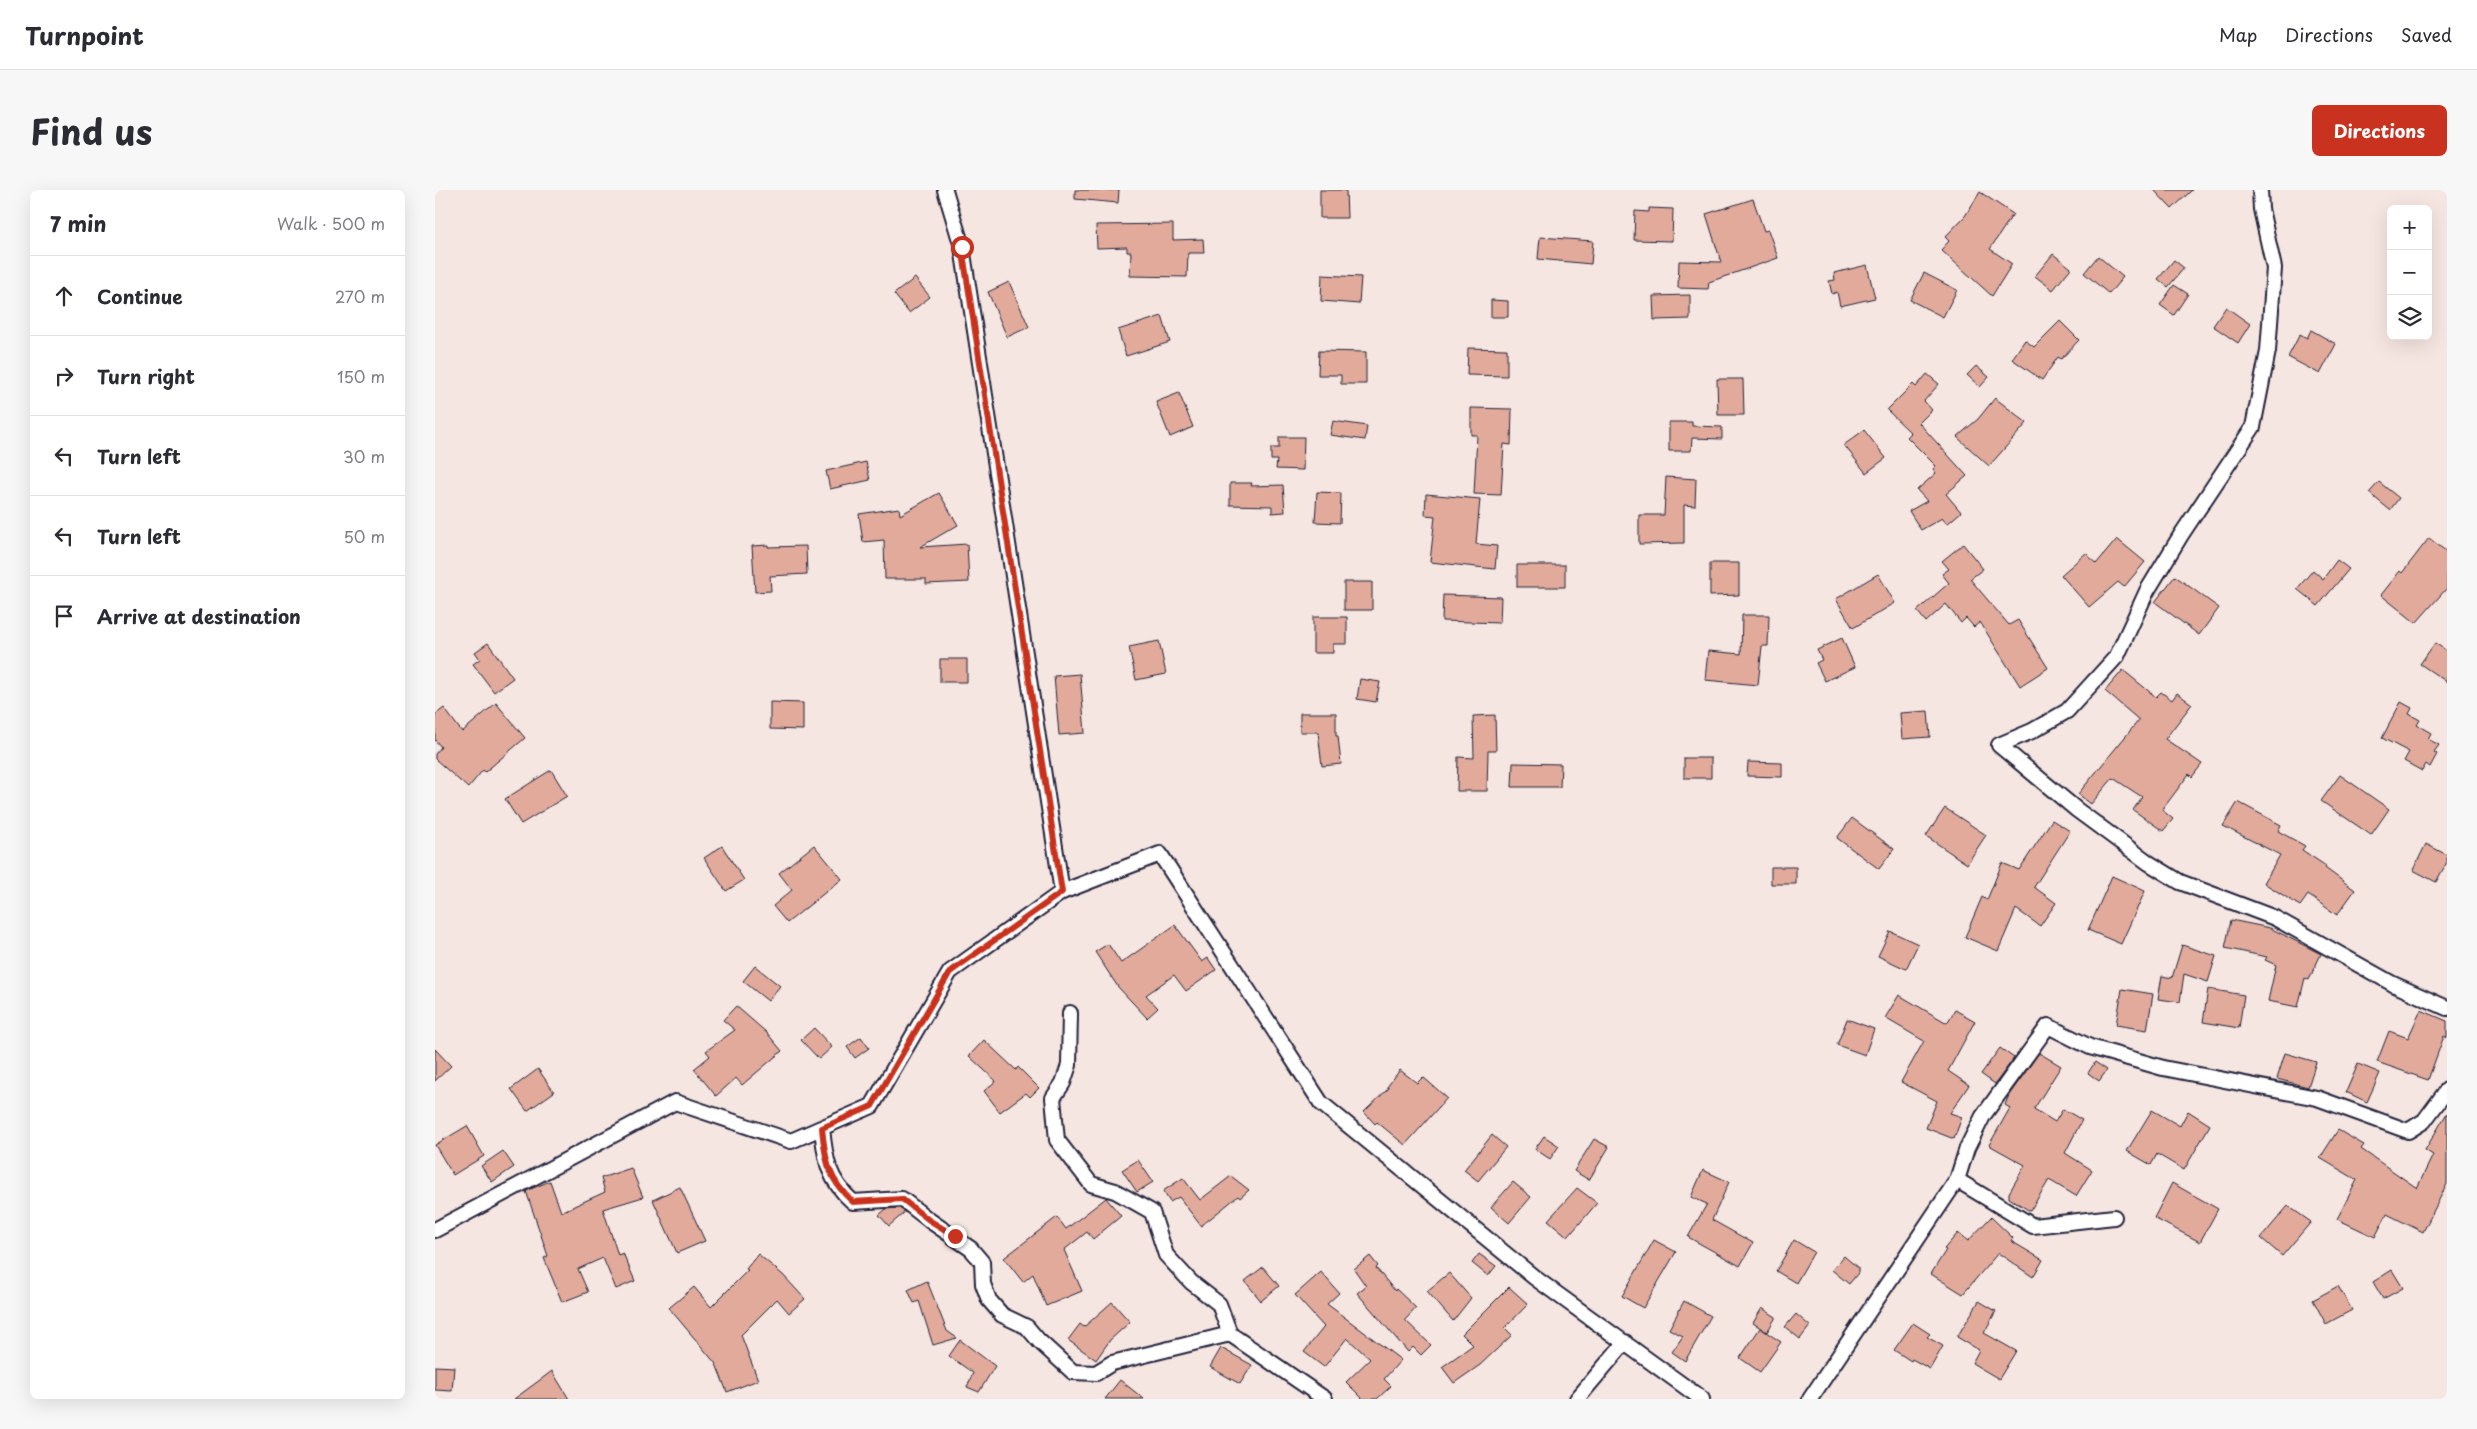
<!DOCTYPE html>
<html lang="en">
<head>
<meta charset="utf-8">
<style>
	body { margin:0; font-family:"Playpen Sans",sans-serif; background:#f7f7f7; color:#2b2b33 }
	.controls { position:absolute; right:15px; top:15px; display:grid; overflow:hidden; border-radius:8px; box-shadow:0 5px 20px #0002 }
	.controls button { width:45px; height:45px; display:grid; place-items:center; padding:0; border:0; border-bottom:1px solid #e1e1e2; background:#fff; color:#2b2b33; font:25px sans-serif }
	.stop { position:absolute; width:15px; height:15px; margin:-11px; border:4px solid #c8321e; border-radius:50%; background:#fff }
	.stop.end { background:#c8321e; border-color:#fff; box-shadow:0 1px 5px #0008 }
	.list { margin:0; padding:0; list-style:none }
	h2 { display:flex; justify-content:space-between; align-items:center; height:65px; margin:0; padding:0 20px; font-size:21px }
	h2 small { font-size:16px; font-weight:400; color:#7c7c81 }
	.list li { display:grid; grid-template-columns:32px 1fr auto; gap:15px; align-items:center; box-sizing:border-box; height:80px; padding:0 20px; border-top:1px solid #e1e1e2 }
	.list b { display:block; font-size:19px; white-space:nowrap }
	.list em { font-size:16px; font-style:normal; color:#7c7c81 }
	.icon { flex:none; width:28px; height:28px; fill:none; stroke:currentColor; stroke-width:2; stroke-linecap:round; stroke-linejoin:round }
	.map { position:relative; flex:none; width:2012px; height:1209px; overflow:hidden; border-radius:8px }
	header { display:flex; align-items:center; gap:30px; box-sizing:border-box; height:70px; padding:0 25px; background:#fff; border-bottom:1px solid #e1e1e2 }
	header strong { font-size:24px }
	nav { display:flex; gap:28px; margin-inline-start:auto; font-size:18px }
	.intro { display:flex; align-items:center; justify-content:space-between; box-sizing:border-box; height:120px; padding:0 30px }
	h1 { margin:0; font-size:35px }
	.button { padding:12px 22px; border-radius:8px; background:#c8321e; color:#fff; font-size:18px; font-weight:700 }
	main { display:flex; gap:30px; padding:0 30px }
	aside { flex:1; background:#fff; border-radius:8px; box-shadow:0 5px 20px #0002 }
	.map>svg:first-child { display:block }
	.building { fill:#e2aa9a; stroke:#22223b }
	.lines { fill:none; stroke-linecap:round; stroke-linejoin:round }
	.street-casing { stroke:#22223b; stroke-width:18 }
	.street { stroke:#fff; stroke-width:14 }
	.route { stroke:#c8321e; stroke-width:6 }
</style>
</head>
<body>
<header>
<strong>Turnpoint</strong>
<nav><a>Map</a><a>Directions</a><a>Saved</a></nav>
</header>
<div class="intro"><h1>Find us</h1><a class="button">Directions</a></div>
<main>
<aside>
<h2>7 min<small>Walk · 500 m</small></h2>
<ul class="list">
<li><svg class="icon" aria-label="ahead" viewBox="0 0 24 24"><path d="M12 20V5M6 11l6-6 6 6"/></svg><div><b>Continue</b></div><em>270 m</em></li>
<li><svg class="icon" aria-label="right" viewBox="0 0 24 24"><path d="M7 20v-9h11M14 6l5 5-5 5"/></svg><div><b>Turn right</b></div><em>150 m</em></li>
<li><svg class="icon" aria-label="left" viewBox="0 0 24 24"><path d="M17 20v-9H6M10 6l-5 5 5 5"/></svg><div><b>Turn left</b></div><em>30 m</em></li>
<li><svg class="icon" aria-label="left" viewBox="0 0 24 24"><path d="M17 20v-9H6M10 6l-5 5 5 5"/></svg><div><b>Turn left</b></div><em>50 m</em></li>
<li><svg class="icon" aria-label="arrive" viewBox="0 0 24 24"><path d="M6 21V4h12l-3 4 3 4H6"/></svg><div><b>Arrive at destination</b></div></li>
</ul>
</aside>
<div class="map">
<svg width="2012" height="1209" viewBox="0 0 2012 1209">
	<rect width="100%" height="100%" fill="#f6e6e1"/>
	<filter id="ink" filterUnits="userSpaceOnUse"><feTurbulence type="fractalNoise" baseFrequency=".02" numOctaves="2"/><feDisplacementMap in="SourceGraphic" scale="10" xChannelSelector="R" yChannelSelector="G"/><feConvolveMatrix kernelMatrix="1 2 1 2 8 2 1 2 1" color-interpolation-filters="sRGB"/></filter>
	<g filter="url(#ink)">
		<path class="building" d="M 640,0 L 684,0 L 683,13 L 640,9 Z
			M 885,0 L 911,0 L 912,28 L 885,28 Z
			M 1719,0 L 1757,0 L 1737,19 Z
			M 1545,2 L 1578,24 L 1555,59 L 1577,74 L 1557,106 L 1506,60 L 1514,51 L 1510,47 L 1530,26 Z
			M 1318,9 L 1329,41 L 1333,40 L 1343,68 L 1274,92 L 1273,99 L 1243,98 L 1244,71 L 1286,72 L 1271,24 Z
			M 1214,18 L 1238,19 L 1237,51 L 1199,50 L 1200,21 L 1214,22 Z
			M 738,34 L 738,50 L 768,49 L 769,63 L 753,63 L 752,87 L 695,86 L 696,62 L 692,62 L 692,57 L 662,58 L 661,35 Z
			M 1105,47 L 1158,51 L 1156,74 L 1103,69 Z
			M 1618,64 L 1636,78 L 1618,100 L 1600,86 Z
			M 1663,66 L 1688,87 L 1674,104 L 1649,83 Z
			M 1739,70 L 1749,78 L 1733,97 L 1723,89 Z
			M 1432,75 L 1440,108 L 1405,116 L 1402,102 L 1397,104 L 1394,91 L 1400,90 L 1399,83 Z
			M 1489,83 L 1522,100 L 1508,127 L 1475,110 Z
			M 887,85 L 926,87 L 924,114 L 886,111 Z
			M 480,88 L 495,107 L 474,123 L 459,104 Z
			M 574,92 L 594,137 L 572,147 L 553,102 Z
			M 1739,95 L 1753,104 L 1739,125 L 1725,115 Z
			M 1255,105 L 1255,129 L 1219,130 L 1218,106 Z
			M 1056,110 L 1073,111 L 1073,127 L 1056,127 Z
			M 1791,117 L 1815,134 L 1803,153 L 1778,136 Z
			M 727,126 L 735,152 L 691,166 L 683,140 Z
			M 1625,131 L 1644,150 L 1626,169 L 1623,167 L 1607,190 L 1577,169 L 1590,150 L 1599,157 Z
			M 1876,140 L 1901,154 L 1885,184 L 1853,167 L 1865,144 L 1872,148 Z
			M 1033,158 L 1072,159 L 1072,186 L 1032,185 Z
			M 884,161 L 931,162 L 931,194 L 906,194 L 906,185 L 883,185 Z
			M 1541,176 L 1554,187 L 1545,197 L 1532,185 Z
			M 1492,184 L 1504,194 L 1489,211 L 1497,220 L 1484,233 L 1532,286 L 1511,304 L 1526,322 L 1512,334 L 1507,328 L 1486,340 L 1474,321 L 1492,311 L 1482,300 L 1501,283 L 1498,279 L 1501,276 L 1472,247 L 1476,243 L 1452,220 L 1478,194 L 1481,197 Z
			M 1282,189 L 1308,189 L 1309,225 L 1283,225 Z
			M 744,203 L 758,237 L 735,247 L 721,212 Z
			M 1560,208 L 1592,233 L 1554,276 L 1522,247 L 1543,229 Z
			M 1036,218 L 1077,219 L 1076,255 L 1069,254 L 1066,305 L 1039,304 L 1042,245 L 1036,245 Z
			M 898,231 L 932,236 L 930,250 L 895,245 Z
			M 1234,232 L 1257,232 L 1257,236 L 1287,237 L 1287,249 L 1257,248 L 1256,261 L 1234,261 Z
			M 1429,240 L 1451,268 L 1431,283 L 1409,255 Z
			M 844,247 L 869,247 L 868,280 L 841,279 L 842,270 L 836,270 L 836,258 L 844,258 Z
			M 431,272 L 435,290 L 395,299 L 391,281 Z
			M 1231,287 L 1261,289 L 1260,316 L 1249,315 L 1249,353 L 1204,354 L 1204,325 L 1229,325 Z
			M 1944,292 L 1964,308 L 1955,320 L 1934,303 Z
			M 795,293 L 817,293 L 816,296 L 848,295 L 850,322 L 837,323 L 837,316 L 795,315 Z
			M 882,302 L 906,303 L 905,333 L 880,332 Z
			M 504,303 L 523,335 L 485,357 L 532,354 L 534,392 L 491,394 L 491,389 L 450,389 L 449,350 L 428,352 L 424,324 L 464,318 L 465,325 Z
			M 991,304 L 1045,309 L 1041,354 L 1062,356 L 1060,379 L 995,372 L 1000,326 L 990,325 Z
			M 1994,348 L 2012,362 L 2012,398 L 1981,433 L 1946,405 L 1965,381 L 1967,383 Z
			M 1682,349 L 1710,372 L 1689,397 L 1683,392 L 1654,417 L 1626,385 L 1651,363 L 1661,374 Z
			M 1528,354 L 1548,379 L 1535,389 L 1574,435 L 1583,430 L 1613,478 L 1585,496 L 1545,432 L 1539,437 L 1531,428 L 1526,433 L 1511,414 L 1491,432 L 1482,421 L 1514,393 L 1507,384 L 1514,379 L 1507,371 Z
			M 333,355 L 333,357 L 371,356 L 372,384 L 335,386 L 336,401 L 320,402 L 317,356 Z
			M 1902,370 L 1914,379 L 1883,416 L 1862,399 L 1878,380 L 1888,389 Z
			M 1275,373 L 1304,373 L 1304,405 L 1275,406 Z
			M 1082,375 L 1130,375 L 1130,397 L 1082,397 Z
			M 1443,384 L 1460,413 L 1418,438 L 1401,409 Z
			M 1740,386 L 1784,418 L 1764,445 L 1720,412 Z
			M 909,392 L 937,392 L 937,420 L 909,420 Z
			M 1008,405 L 1066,407 L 1065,433 L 1007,431 Z
			M 1307,425 L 1334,425 L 1333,456 L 1327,456 L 1323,495 L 1270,490 L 1273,461 L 1306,464 Z
			M 878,427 L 912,427 L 912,454 L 898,454 L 898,463 L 878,463 Z
			M 1407,448 L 1420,477 L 1390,491 L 1381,473 L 1387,470 L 1382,460 Z
			M 724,451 L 731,484 L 701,490 L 694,457 Z
			M 53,453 L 78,488 L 59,502 L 38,474 L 45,469 L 40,462 Z
			M 2000,453 L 2012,461 L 2012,492 L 1985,474 Z
			M 505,469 L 532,469 L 532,492 L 505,492 Z
			M 1688,480 L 1721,507 L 1726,502 L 1737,510 L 1742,503 L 1757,514 L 1730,549 L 1767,574 L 1757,587 L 1754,584 L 1727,620 L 1738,629 L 1728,641 L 1698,620 L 1707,607 L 1678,588 L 1656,614 L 1643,604 L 1704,530 L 1670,501 Z
			M 645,484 L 650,543 L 624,545 L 619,486 Z
			M 925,489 L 945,492 L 941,512 L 922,509 Z
			M 335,512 L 368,513 L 368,540 L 335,539 Z
			M 1966,512 L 1977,518 L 1974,524 L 1985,530 L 1982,535 L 1996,543 L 1993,549 L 2004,555 L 1999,562 L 2002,564 L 1995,577 L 1991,574 L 1987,581 L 1969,571 L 1974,562 L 1947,548 Z
			M 61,513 L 90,548 L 50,582 L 48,580 L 33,598 L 0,569 L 0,564 L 6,557 L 0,550 L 0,525 L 9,518 L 27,542 Z
			M 1493,521 L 1495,547 L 1467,549 L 1465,523 Z
			M 865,523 L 901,523 L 901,546 L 903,546 L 906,574 L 887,576 L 883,542 L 865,542 Z
			M 1060,525 L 1061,561 L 1053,561 L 1052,601 L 1022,601 L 1023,567 L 1039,568 L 1038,526 Z
			M 1249,568 L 1276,568 L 1276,588 L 1249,588 Z
			M 1313,572 L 1347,573 L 1347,587 L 1312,586 Z
			M 1078,573 L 1126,574 L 1125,597 L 1077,597 Z
			M 116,580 L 132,606 L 86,634 L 70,609 Z
			M 1905,585 L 1954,619 L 1936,645 L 1886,611 Z
			M 1803,612 L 1846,635 L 1843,641 L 1870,656 L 1867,660 L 1891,676 L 1890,678 L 1920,700 L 1902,725 L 1873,705 L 1865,716 L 1829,693 L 1845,665 L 1788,636 Z
			M 1510,618 L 1551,645 L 1532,674 L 1491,646 Z
			M 1417,628 L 1459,659 L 1444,679 L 1402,648 Z
			M 1617,630 L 1635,641 L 1599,697 L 1621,713 L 1605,736 L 1581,719 L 1563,761 L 1530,747 L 1547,707 L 1552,710 L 1567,673 L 1584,680 Z
			M 1991,654 L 2012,665 L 2012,672 L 2001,692 L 1978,680 Z
			M 379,655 L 407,689 L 352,733 L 338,716 L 357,700 L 344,683 Z
			M 287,656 L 309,690 L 291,701 L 269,668 Z
			M 1336,677 L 1361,677 L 1361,694 L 1336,694 Z
			M 1677,686 L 1710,701 L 1686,754 L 1653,740 Z
			M 1796,730 L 1835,738 L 1886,764 L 1874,790 L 1870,788 L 1863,817 L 1833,811 L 1841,775 L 1830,770 L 1832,767 L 1790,758 Z
			M 740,735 L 767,772 L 773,768 L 781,780 L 751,801 L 739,785 L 711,805 L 723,818 L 712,828 L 683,797 L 660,762 L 673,754 L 686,773 Z
			M 1455,741 L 1483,754 L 1471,779 L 1443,766 Z
			M 1747,755 L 1781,766 L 1773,792 L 1749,784 L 1745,812 L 1723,809 L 1727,786 L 1737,788 Z
			M 320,776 L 345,796 L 333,811 L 308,791 Z
			M 1687,799 L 1718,804 L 1712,840 L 1681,835 Z
			M 1773,799 L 1809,805 L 1804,838 L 1768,832 Z
			M 1464,805 L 1512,833 L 1520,820 L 1540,831 L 1513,881 L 1534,895 L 1515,923 L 1527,927 L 1519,949 L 1491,938 L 1502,911 L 1466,892 L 1489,851 L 1450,828 Z
			M 301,816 L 332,843 L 347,861 L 307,895 L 301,888 L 281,906 L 259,879 L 275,866 L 271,861 L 300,840 L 288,830 Z
			M 1986,820 L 2012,831 L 2012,848 L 2009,846 L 1993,890 L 1942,872 L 1954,841 L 1973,848 Z
			M 1412,829 L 1439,839 L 1430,865 L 1402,855 Z
			M 379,838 L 397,857 L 384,869 L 366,850 Z
			M 426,847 L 434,858 L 420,868 L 412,857 Z
			M 549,850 L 581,880 L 583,877 L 604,898 L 595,907 L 591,903 L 565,922 L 549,901 L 561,891 L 534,866 Z
			M 1565,858 L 1579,868 L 1560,894 L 1546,884 Z
			M 0,859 L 16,876 L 0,891 Z
			M 1604,863 L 1626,876 L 1599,919 L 1620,932 L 1628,919 L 1647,930 L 1630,963 L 1657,980 L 1641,1006 L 1614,990 L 1595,1021 L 1574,1008 L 1574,1003 L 1590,975 L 1554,955 L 1575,918 L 1570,915 L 1574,905 Z
			M 1850,863 L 1881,872 L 1873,897 L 1842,889 Z
			M 1660,872 L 1672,880 L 1664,891 L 1653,883 Z
			M 1923,874 L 1945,883 L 1932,912 L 1911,902 Z
			M 103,879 L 119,902 L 92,921 L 76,899 Z
			M 965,880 L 982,893 L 988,887 L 1012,908 L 970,955 L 942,932 L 940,934 L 929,922 L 954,898 L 952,897 Z
			M 1717,920 L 1745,936 L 1753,921 L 1775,935 L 1749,980 L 1722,964 L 1716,975 L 1692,961 Z
			M 2012,923 L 2012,994 L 1988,1042 L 1952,1024 L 1940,1047 L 1902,1029 L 1922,990 L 1885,968 L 1903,940 L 1929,955 L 1926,959 L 1982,998 L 1998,965 L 1990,960 Z
			M 32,936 L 49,966 L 18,985 L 0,955 Z
			M 1057,945 L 1071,957 L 1043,991 L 1029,980 Z
			M 1109,946 L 1124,956 L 1115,969 L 1100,959 Z
			M 1159,949 L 1174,957 L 1154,990 L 1139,981 Z
			M 68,961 L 79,977 L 57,992 L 46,976 Z
			M 703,970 L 718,992 L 702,1002 L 687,980 Z
			M 196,978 L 208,1007 L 168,1019 L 183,1065 L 188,1063 L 200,1091 L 181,1099 L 168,1068 L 143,1079 L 153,1102 L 127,1112 L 109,1068 L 113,1066 L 91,1001 L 115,991 L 126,1022 L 170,1002 L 166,988 Z
			M 1268,980 L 1294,992 L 1277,1030 L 1318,1053 L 1305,1076 L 1253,1047 L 1272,1014 L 1256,1007 Z
			M 796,986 L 814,1000 L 805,1008 L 803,1006 L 766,1036 L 744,1007 L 735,1012 L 728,1001 L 748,988 L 765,1010 Z
			M 1078,992 L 1096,1007 L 1074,1033 L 1056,1017 Z
			M 1737,993 L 1783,1019 L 1765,1052 L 1719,1028 Z
			M 245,997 L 270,1051 L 242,1063 L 218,1010 Z
			M 1142,998 L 1162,1013 L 1133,1047 L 1113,1030 Z
			M 671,1008 L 686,1026 L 658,1049 L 652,1042 L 629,1060 L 647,1101 L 611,1116 L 598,1084 L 588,1092 L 569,1068 L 622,1027 L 631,1039 Z
			M 1853,1016 L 1876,1032 L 1847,1066 L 1826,1048 Z
			M 464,1018 L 470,1022 L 454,1036 L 444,1025 L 451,1019 Z
			M 1556,1027 L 1578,1048 L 1576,1051 L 1608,1070 L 1598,1087 L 1563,1063 L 1528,1104 L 1496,1084 L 1511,1060 L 1509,1059 L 1523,1043 L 1533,1051 Z
			M 1219,1050 L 1241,1062 L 1208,1118 L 1187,1106 Z
			M 1359,1050 L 1379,1062 L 1361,1093 L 1341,1081 Z
			M 323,1064 L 348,1085 L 370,1109 L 354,1123 L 342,1109 L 306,1145 L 323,1190 L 292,1202 L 281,1174 L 234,1118 L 259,1097 L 276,1117 L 313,1080 L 311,1079 Z
			M 1044,1064 L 1061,1076 L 1053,1086 L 1037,1073 Z
			M 935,1066 L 943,1076 L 941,1078 L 960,1101 L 961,1099 L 981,1118 L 970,1130 L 996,1155 L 986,1165 L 978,1157 L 973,1162 L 922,1103 L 931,1096 L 919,1079 Z
			M 1409,1066 L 1423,1078 L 1423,1083 L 1414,1094 L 1397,1080 Z
			M 828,1077 L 844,1096 L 826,1111 L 810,1091 Z
			M 1957,1080 L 1968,1098 L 1948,1109 L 1938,1092 Z
			M 886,1082 L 904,1103 L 892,1114 L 966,1170 L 949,1189 L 956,1196 L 942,1209 L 928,1209 L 911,1192 L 935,1169 L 912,1148 L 889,1177 L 869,1162 L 889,1137 L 860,1105 Z
			M 1014,1083 L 1036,1108 L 1018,1131 L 992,1101 Z
			M 492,1091 L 512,1141 L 522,1148 L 498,1155 L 484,1111 L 479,1113 L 473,1100 Z
			M 1903,1096 L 1917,1120 L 1891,1134 L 1878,1110 Z
			M 1074,1097 L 1093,1114 L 1070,1138 L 1077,1145 L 1045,1175 L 1019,1193 L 1007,1177 L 1038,1155 L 1027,1144 Z
			M 1249,1111 L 1276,1126 L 1250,1171 L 1237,1162 L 1248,1146 L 1234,1139 Z
			M 1544,1111 L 1561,1121 L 1549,1143 L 1581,1161 L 1564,1189 L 1537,1173 L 1544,1160 L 1522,1147 Z
			M 677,1112 L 695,1132 L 675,1150 L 661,1170 L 633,1150 L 645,1134 L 649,1137 Z
			M 1327,1118 L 1341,1127 L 1332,1142 L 1318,1133 Z
			M 1361,1124 L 1375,1136 L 1365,1149 L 1350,1137 Z
			M 1478,1133 L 1495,1144 L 1492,1147 L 1508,1156 L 1495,1179 L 1477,1169 L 1476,1171 L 1459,1160 Z
			M 1325,1138 L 1346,1152 L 1325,1182 L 1305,1168 Z
			M 525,1150 L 560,1176 L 544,1202 L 532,1197 L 538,1183 L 514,1166 Z
			M 786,1158 L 817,1175 L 805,1194 L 775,1177 Z
			M 0,1176 L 19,1177 L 17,1201 L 0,1200 Z
			M 117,1181 L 134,1209 L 79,1209 L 109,1187 Z
			M 685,1190 L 709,1209 L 670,1209 Z"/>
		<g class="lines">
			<defs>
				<path id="street" d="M 1825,0 L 1826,19 L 1839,78 L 1833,161 L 1818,237 L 1746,345 L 1712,401 L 1682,466 L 1632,521 L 1597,541 L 1564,555 L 1642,620 L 1714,673 L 1745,692 L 1840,728 L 1958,794 L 2012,818
					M 627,702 L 725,664 L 886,913 L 1100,1088 L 1267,1209
					M 635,823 L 634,875 L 628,893 L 618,908 L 622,950 L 656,994 L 680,1001 L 717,1022 L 731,1065 L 756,1092 L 784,1114 L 795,1144 L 890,1209
					M 387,938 C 390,969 393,990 418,1012 L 467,1009 L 494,1030 L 536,1059 L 547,1072 L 548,1094 L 554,1110 L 567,1125 L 592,1137 L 604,1151 L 638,1182 L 661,1183 L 677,1173 L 795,1144
					M 1522,990 L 1598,1036 L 1679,1027
					M 0,1040 L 240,912 L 356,951 L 437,916 L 515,782 L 627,702 L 527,57 L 510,0
					M 1142,1209 L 1190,1152
					M 1375,1209 L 1522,990 L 1532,958 L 1548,926 L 1613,836 L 1655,857 L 1728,878 L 1882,908 L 1973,941 L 1989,931 L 2012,900"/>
			</defs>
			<use href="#street" class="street-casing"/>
			<use href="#street" class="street"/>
		</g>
	</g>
	<g class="lines" filter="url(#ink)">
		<path class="route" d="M 520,1046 L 494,1030 L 467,1009 L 418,1012 C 393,990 390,969 387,938 L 437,916 L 515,782 L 627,702 L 527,57"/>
	</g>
</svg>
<div class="controls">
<button>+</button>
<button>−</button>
<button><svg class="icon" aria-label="layers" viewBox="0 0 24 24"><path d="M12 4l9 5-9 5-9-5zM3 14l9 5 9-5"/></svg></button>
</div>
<div class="stop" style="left:527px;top:57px"></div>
<div class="stop end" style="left:520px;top:1046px"></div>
</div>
</main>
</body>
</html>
